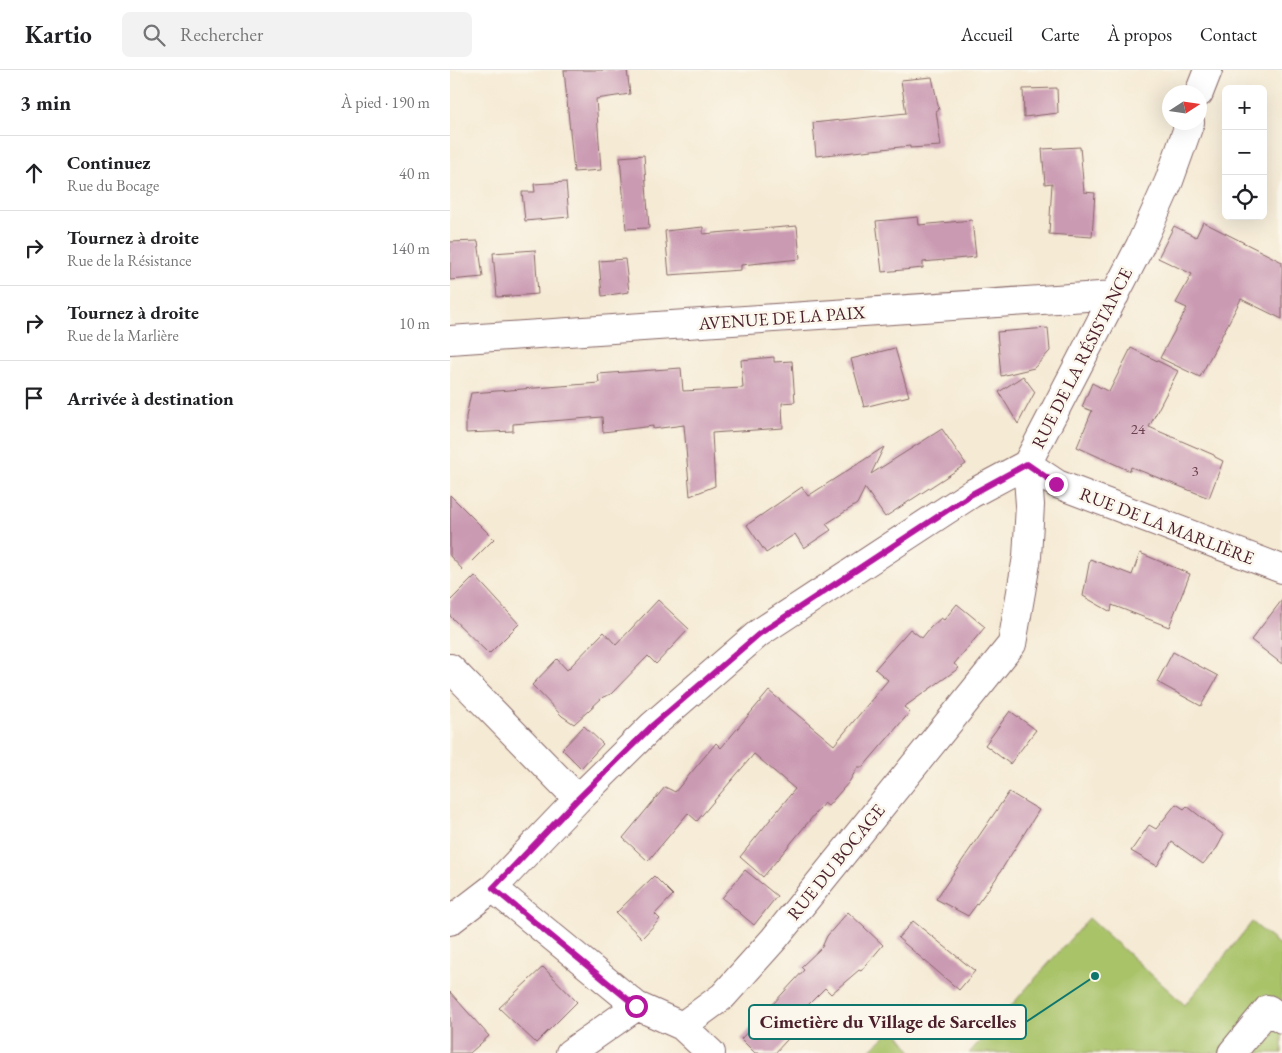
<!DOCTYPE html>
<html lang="fr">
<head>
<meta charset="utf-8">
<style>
	body { margin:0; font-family:"EB Garamond",serif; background:#f2f2f2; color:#202124 }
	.controls { position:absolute; right:15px; top:15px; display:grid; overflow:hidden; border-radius:8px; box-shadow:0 5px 20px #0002 }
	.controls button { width:45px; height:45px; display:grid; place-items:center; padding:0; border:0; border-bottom:1px solid #e0e0e0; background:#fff; color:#202124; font:25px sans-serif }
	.compass { position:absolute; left:712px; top:15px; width:45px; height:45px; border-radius:50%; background:#fff; box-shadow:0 5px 20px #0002; rotate:78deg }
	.stop { position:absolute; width:15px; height:15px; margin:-11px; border:4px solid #b5179e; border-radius:50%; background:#fff }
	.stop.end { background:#b5179e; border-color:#fff; box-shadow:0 1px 5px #0008 }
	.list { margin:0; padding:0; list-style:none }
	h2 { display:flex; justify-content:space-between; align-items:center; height:65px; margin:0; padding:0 20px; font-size:21px }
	h2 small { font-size:16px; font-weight:400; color:#757577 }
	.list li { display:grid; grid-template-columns:32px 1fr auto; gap:15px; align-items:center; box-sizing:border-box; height:75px; padding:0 20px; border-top:1px solid #e0e0e0 }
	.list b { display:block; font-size:19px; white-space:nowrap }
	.list p { margin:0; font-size:16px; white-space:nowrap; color:#757577 }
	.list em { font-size:16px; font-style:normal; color:#757577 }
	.icon { flex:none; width:28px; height:28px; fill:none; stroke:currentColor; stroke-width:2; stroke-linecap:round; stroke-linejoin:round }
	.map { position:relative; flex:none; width:832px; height:983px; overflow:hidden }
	header { display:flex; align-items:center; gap:30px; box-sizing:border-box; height:70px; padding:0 25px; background:#fff; border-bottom:1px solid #e0e0e0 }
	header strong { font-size:24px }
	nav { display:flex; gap:28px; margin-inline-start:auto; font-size:18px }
	.search { width:350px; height:45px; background:#f2f2f2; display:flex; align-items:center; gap:12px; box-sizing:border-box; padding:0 18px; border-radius:8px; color:#757577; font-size:19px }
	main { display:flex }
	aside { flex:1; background:#fff }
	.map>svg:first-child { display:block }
	.green { fill:#a9c369; stroke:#7a714a }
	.building { fill:#ca9ab2 }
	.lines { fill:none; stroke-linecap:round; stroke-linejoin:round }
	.minor-casing { stroke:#866666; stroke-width:30 }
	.minor { stroke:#fff; stroke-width:28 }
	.route { stroke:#b5179e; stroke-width:6 }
	.labels { text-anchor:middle; stroke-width:5; stroke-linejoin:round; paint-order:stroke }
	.number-label { font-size:15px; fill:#6a3e4d }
	.street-label { font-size:18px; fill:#4a1f2b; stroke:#fbf7ec }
	.leader { fill:none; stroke:#0f766e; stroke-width:2 }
	.callout-dot { fill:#0f766e; stroke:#fbf7ec; stroke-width:2 }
	.callout { fill:#fbf7ec; stroke:#0f766e; stroke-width:2 }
	.callout-label { font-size:19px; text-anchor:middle; font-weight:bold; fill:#4a1f2b }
</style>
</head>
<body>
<header>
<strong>Kartio</strong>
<div class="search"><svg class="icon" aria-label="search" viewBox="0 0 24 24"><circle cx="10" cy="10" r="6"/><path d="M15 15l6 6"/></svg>Rechercher</div>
<nav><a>Accueil</a><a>Carte</a><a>À propos</a><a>Contact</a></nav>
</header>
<main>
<aside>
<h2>3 min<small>À pied · 190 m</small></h2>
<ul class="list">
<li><svg class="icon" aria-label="ahead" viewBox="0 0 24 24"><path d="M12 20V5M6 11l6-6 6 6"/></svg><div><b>Continuez</b><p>Rue du Bocage</p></div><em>40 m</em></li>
<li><svg class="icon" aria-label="right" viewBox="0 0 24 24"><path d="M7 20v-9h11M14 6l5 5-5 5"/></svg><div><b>Tournez à droite</b><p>Rue de la Résistance</p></div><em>140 m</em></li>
<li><svg class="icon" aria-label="right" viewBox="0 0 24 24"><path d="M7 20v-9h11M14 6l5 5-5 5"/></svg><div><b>Tournez à droite</b><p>Rue de la Marlière</p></div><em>10 m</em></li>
<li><svg class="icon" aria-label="arrive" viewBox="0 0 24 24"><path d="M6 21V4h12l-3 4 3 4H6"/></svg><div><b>Arrivée à destination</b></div></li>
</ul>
</aside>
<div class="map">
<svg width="832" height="983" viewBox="0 0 832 983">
	<rect width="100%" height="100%" fill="#fbf7ec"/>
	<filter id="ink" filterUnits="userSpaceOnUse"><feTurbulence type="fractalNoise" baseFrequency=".02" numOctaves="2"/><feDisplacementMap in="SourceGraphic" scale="10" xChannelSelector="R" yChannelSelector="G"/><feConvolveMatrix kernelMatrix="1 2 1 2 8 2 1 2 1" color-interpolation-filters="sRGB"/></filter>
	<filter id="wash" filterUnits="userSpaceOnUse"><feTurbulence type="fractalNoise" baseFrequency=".0096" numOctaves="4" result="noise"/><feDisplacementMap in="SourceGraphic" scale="20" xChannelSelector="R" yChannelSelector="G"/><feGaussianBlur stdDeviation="1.12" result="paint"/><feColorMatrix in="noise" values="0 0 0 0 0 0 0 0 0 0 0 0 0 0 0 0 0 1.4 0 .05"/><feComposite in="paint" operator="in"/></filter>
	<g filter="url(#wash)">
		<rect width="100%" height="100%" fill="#f5ead4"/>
		<path class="green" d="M 639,848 L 735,935 L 802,852 L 832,877 L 832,983 L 519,983 Z
			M 444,958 L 463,983 L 417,983 Z"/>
		<g id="blocks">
			<path class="building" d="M 114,0 L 177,0 L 180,24 L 146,29 L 151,100 L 124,102 Z
				M 482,7 L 489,40 L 486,40 L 491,76 L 460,78 L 460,76 L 366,86 L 363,53 L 456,43 L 451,10 Z
				M 607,18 L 608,43 L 574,47 L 573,19 Z
				M 630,77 L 634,122 L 645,123 L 642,167 L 599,164 L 602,113 L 595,114 L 592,79 Z
				M 194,85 L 199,158 L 176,159 L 170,87 Z
				M 116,112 L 119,147 L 75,151 L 72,122 L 85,122 L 84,114 Z
				M 468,147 L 469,155 L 522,150 L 526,187 L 473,192 L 473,198 L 432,202 L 426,151 Z
				M 753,152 L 832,192 L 832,249 L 791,229 L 750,307 L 710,288 L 737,238 L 726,233 L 742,204 L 708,188 L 724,156 L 746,167 Z
				M 347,156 L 350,189 L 291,195 L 291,200 L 219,205 L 215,161 L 253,157 L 253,164 Z
				M 28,171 L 33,207 L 0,210 L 0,172 Z
				M 85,180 L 88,224 L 47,227 L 43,183 Z
				M 175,189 L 179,222 L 152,226 L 149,191 Z
				M 598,258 L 600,281 L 584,298 L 551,306 L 547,262 Z
				M 445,278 L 459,326 L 414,337 L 401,289 Z
				M 681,278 L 728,301 L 699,357 L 764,385 L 765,387 L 773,391 L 759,428 L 681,397 L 680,401 L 627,377 L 642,341 L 632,337 L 642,313 L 659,322 Z
				M 324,287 L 324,292 L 342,291 L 345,332 L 332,333 L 333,358 L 262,363 L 265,416 L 240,426 L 234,355 L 203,359 L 203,356 L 153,362 L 152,347 L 63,354 L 63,361 L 16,363 L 16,347 L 21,323 L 149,313 L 148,304 L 231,298 L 233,321 L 293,318 L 291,290 Z
				M 573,306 L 585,322 L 568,354 L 549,322 Z
				M 492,359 L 516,394 L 435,447 L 415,418 L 407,434 L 376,454 L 381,460 L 354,478 L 345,464 L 316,483 L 297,455 L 352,417 L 358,426 L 434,377 L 421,404 Z
				M 0,425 L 44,469 L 13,500 L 0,486 Z
				M 690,483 L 740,504 L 719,557 L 662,535 L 661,542 L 633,526 L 640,489 L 682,505 Z
				M 25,506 L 69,554 L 39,584 L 0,546 L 0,531 Z
				M 208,530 L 239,559 L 206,594 L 198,586 L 161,624 L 153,627 L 124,654 L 112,646 L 82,615 L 107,589 L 117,600 L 154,562 L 166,575 Z
				M 832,530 L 832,594 L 801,570 Z
				M 507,534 L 535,557 L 504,594 L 509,598 L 454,637 L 460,642 L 413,697 L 408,697 L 399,712 L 378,736 L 374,733 L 313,807 L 290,787 L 345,719 L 304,684 L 247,751 L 238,743 L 198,791 L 173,768 L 215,717 L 225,722 L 266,673 L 271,678 L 319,621 L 384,675 L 438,610 L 425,599 L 460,559 L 472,568 L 480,558 L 491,548 L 494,550 Z
				M 723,582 L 768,606 L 751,636 L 707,612 Z
				M 560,641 L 586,660 L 560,694 L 535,675 Z
				M 134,656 L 153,674 L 131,698 L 112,679 Z
				M 559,722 L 589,740 L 545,810 L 518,846 L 486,829 Z
				M 726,734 L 734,739 L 737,736 L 774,765 L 767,778 L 753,794 L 722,772 L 707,796 L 681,781 L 699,755 L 706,759 Z
				M 295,800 L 327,826 L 304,855 L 272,828 Z
				M 204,806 L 223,825 L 205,844 L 210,849 L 192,868 L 166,843 Z
				M 398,842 L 433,875 L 411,901 L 409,900 L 381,924 L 375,918 L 339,954 L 346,960 L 325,983 L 305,983 L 291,969 L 354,900 L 351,897 L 372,877 L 377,866 Z
				M 463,851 L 525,901 L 509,920 L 448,868 Z
				M 93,897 L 127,932 L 86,973 L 49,938 Z
				M 0,922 L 39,966 L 20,983 L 0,983 Z"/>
		</g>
	</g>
	<g filter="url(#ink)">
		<use href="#blocks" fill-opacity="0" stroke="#866666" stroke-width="1"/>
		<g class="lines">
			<defs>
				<path id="minor" d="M 749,23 L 758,0
					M 0,270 L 665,225
					M 577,394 L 607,414 L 832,499
					M 0,598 L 128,729
					M 43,818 L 187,936 L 232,956 L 273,926 L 324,869 L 562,574 L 577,487 L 580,435 L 577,394
					M 0,851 L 43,818 L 128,729 L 203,655 L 309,563 L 521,424 L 577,394 L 690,176 L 719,111 L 740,52
					M 232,956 L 261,983
					M 120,983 L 187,936
					M 782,983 L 818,939 L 832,949"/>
			</defs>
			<use href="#minor" class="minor-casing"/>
			<use href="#minor" class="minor"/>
		</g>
	</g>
	<g class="lines" filter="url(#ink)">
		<path class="route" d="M 186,936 L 43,818 L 128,729 L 203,655 L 309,564 L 522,424 L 577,394 L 606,414"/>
	</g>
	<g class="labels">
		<g class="number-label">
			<text x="688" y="364">24</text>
			<text x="745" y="406">3</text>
		</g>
		<g class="street-label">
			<text transform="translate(332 248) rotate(-4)" y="6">AVENUE DE LA PAIX</text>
			<text transform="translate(632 288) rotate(-63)" y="6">RUE DE LA RÉSISTANCE</text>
			<text transform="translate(717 456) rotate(21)" y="6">RUE DE LA MARLIÈRE</text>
			<text transform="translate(386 792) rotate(-51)" y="6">RUE DU BOCAGE</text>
		</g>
	</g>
	<path class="leader" d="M645 906L576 952"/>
	<circle class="callout-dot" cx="645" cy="906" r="5"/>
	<rect class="callout" x="299" y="935" width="277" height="34" rx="5"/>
	<g class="callout-label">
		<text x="438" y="958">Cimetière du Village de Sarcelles</text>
	</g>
</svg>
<div class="controls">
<button>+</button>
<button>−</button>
<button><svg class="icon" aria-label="locate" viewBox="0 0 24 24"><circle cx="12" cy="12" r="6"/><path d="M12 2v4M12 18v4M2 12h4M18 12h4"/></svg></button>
</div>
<svg class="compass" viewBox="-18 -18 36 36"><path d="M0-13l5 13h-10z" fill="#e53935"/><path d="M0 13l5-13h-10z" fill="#757577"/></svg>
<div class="stop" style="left:186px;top:936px"></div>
<div class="stop end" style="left:606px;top:414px"></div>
</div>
</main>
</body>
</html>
